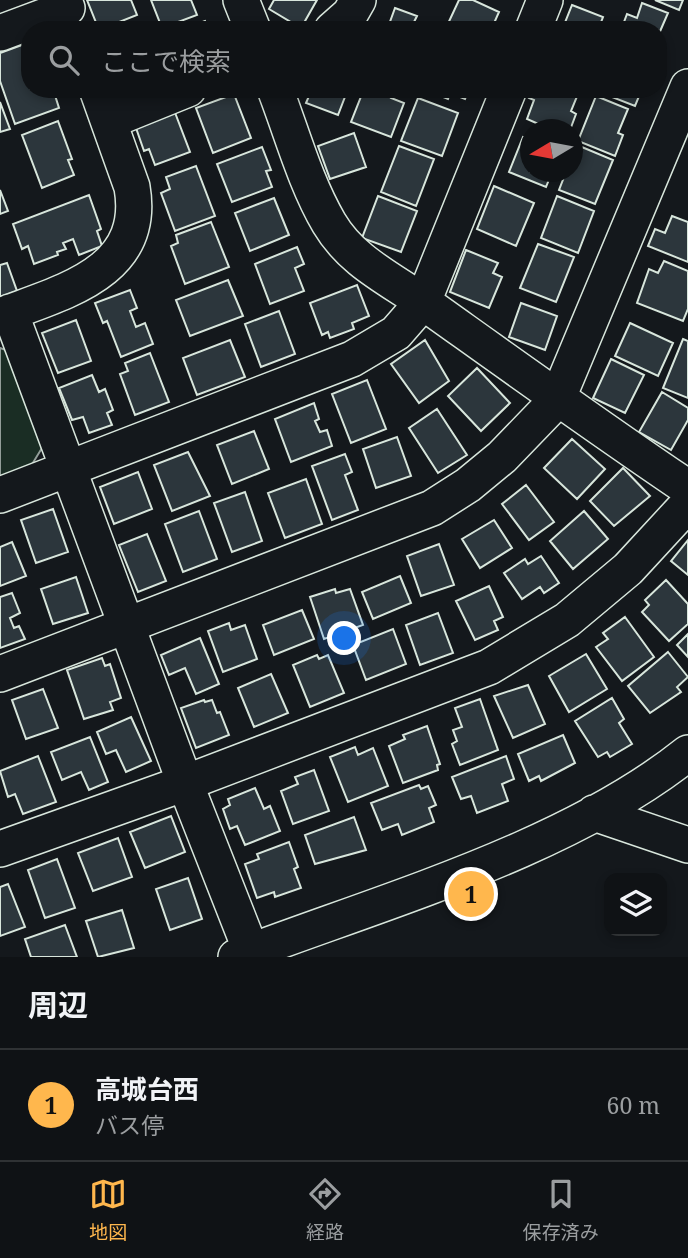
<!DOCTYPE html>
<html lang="ja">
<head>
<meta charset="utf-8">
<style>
	body { margin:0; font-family:"Noto Serif","Noto Sans JP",serif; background:#1d2022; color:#f1f3f6 }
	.controls { position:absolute; right:21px; bottom:21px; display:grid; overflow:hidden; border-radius:14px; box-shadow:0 4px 10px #0003 }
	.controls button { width:63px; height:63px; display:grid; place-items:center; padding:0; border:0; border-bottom:2px solid #2f3234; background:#0f1215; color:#f1f3f6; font:35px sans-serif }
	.compass { position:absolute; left:520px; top:119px; width:63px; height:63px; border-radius:50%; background:#0f1215; box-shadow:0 4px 10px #0003; rotate:260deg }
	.you { position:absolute; left:345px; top:639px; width:24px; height:24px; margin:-18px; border:5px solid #fff; border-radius:50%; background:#1a73e8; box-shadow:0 0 0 10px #1a73e833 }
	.badge { display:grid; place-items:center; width:46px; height:46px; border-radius:50%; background:#ffb74d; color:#111; font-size:23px; font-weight:700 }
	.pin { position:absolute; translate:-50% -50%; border:4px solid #fff; box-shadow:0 2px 7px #0006 }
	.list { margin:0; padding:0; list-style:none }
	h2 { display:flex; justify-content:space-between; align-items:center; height:91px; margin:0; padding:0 28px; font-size:30px }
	h2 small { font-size:23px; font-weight:400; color:#9b9ea0 }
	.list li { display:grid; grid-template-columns:46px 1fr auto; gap:21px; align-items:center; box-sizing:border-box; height:112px; padding:0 28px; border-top:2px solid #2f3234 }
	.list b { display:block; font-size:26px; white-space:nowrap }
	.list p { margin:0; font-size:23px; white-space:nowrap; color:#9b9ea0 }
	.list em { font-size:23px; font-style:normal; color:#9b9ea0 }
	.icon { flex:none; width:38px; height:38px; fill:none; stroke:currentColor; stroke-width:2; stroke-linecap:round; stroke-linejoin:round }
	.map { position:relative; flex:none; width:688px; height:957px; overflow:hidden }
	.search { position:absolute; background:#0f1215; box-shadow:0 4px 10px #0003; left:21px; right:21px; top:21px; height:77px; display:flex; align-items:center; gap:18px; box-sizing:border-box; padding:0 24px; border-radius:28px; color:#9b9ea0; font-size:26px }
	.sheet { height:203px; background:#0f1215 }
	nav { display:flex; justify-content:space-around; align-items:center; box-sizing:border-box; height:98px; border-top:2px solid #2f3234; background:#0f1215; font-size:19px; color:#9b9ea0 }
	nav a { display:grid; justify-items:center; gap:4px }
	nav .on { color:#ffb74d }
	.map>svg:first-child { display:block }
	.green { fill:#1a2d24; stroke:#939e99; stroke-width:2 }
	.building { fill:#2c363c; stroke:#d8e6dc; stroke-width:2 }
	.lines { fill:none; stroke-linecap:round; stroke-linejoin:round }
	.minor-casing { stroke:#d8e6dc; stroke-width:38 }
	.minor { stroke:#14181c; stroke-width:35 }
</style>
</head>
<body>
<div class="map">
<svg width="688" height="957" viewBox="0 0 688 957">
	<rect width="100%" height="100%" fill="#14181c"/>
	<path class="green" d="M 0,348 L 6,350 L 42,448 L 31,466 L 0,477 Z"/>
	<path class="building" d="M 87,0 L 131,0 L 137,15 L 99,30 Z
		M 151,0 L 191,0 L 197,15 L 162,28 Z
		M 274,0 L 317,0 L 301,28 L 269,9 Z
		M 459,0 L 473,0 L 499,12 L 491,30 L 445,30 Z
		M 655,0 L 683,0 L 679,10 Z
		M 642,3 L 668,13 L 658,36 L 658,30 L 621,30 L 627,14 L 637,18 Z
		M 572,5 L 603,17 L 598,30 L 562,30 Z
		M 395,8 L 417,16 L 413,24 L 429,30 L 387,30 Z
		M 205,21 L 209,30 L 181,30 Z
		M 30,42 L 30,89 L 53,89 L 59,108 L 15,124 L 0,81 L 0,53 Z
		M 312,89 L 348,89 L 338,115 L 306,103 Z
		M 364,89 L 382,89 L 393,93 L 391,98 L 404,103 L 391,137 L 351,122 Z
		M 423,89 L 469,89 L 465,99 L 450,93 L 448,99 Z
		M 533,89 L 580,89 L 571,111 L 576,114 L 570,130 L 552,130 L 527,119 L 534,100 L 529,98 Z
		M 600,89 L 642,89 L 635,106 L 599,92 Z
		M 234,94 L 251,138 L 213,153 L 196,108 Z
		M 596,96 L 628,109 L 618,133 L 623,135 L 615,156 L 578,141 Z
		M 418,98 L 458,113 L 442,156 L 401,141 Z
		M 0,102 L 10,129 L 0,132 Z
		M 174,110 L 190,152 L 155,165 L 149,149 L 144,151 L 135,125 Z
		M 58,121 L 72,159 L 68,160 L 74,175 L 42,188 L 22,135 Z
		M 354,133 L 366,167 L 330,179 L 318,146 Z
		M 523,137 L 530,140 L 530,172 L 552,172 L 546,187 L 509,172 Z
		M 577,145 L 613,160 L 595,204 L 559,190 L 566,172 L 572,172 Z
		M 399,146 L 434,159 L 416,206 L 381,192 Z
		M 262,147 L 271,170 L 266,171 L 272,187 L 232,202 L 217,164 Z
		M 196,166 L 215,216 L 175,231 L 161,193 L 170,189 L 166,177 Z
		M 494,186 L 534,203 L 516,246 L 477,229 Z
		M 0,190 L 8,211 L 0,214 Z
		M 89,195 L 101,229 L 97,231 L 102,246 L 79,255 L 73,239 L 63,243 L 66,249 L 57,252 L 58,255 L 34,264 L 28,246 L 22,249 L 13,224 Z
		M 378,196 L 417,211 L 401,252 L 362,238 Z
		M 557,196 L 594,211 L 578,253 L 541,238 Z
		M 274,198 L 289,235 L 250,251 L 235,213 Z
		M 672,216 L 688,222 L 688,262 L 648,246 L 655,229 L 665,233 Z
		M 211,222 L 229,267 L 185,284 L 171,246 L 178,243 L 176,235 Z
		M 538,244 L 574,257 L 556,302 L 520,288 Z
		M 297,247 L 304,264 L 295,268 L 304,291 L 270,304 L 255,264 Z
		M 466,250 L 498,263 L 493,273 L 502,277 L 489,308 L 450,292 Z
		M 664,261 L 688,271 L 688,309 L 683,321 L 637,303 L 649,269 L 658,273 Z
		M 7,263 L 17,291 L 0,297 L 0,265 Z
		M 228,280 L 243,316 L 190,336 L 176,300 Z
		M 357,285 L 369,316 L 352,323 L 354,329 L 330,338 L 328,332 L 322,335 L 310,303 Z
		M 130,290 L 137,308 L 130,311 L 136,327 L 145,323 L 153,344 L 121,357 L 107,321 L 103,323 L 95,303 Z
		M 521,303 L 557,316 L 545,350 L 509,337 Z
		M 279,311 L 295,354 L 261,367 L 245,324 Z
		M 76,320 L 91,361 L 58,373 L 42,333 Z
		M 630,323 L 673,343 L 658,376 L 615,356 Z
		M 683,339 L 688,341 L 688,398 L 663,388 Z
		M 230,340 L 245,377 L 197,395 L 183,358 Z
		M 425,340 L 449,381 L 419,403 L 391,364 Z
		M 150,353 L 169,402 L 135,415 L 120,374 L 128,371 L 125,363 Z
		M 611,359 L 644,375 L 625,413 L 593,398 Z
		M 477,368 L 510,403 L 481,431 L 448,396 Z
		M 92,375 L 99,392 L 105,389 L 113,410 L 107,413 L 112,425 L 89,433 L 83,417 L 72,420 L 59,388 Z
		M 367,380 L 386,429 L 351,443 L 332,394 Z
		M 662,392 L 688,408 L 688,420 L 671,450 L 639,432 Z
		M 314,403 L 319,419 L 315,421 L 320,432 L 327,430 L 332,446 L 291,462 L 275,419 Z
		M 437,409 L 467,455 L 438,473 L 409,428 Z
		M 254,431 L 269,469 L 232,484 L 217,445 Z
		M 397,437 L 411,476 L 376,488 L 363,449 Z
		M 572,439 L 605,469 L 577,499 L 544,468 Z
		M 188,452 L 210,496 L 172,511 L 154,465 Z
		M 345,454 L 352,472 L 345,475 L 358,510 L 332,520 L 312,466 Z
		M 623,468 L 650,496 L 614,526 L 590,501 Z
		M 138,472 L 152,509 L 114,524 L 100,487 Z
		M 306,479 L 322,524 L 285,538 L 268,493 Z
		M 526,485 L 554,522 L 529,540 L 502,504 Z
		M 245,492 L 262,541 L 232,552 L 214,503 Z
		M 53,509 L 68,552 L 36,563 L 21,520 Z
		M 199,511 L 217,559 L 183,572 L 165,524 Z
		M 584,511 L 608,539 L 573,569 L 550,541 Z
		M 494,520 L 512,548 L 480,568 L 462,539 Z
		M 147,534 L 166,581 L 138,592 L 119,545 Z
		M 688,540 L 688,575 L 671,561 Z
		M 12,542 L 26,576 L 0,586 L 0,547 Z
		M 439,544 L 454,585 L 421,596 L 407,556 Z
		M 541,556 L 559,583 L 544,593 L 540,587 L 522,599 L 504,573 L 525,559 L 528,564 Z
		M 400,576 L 411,603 L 373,619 L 362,592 Z
		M 76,577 L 88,613 L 53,624 L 41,589 Z
		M 666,580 L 688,604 L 688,624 L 669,641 L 642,612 L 649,605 L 645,600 Z
		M 489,586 L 503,617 L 494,621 L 498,630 L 475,640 L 456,601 Z
		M 335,589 L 336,593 L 350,589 L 363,625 L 324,639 L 310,597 Z
		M 12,593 L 20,613 L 10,618 L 14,628 L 19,626 L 25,639 L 0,648 L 0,597 Z
		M 302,610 L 314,639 L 274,655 L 263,625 Z
		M 438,613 L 453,653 L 420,665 L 406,625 Z
		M 625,617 L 654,657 L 622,681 L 596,647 L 608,639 L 603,633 Z
		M 229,623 L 231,630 L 245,625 L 257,659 L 223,672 L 208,631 Z
		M 393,629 L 406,664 L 366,680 L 353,645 Z
		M 688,634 L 688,657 L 677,645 Z
		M 200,638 L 219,684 L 196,694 L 185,668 L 169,675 L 161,655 Z
		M 668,652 L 688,677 L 677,687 L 681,692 L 650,713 L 628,686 Z
		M 586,654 L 607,689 L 569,712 L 549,676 Z
		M 317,655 L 319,659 L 328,655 L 344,693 L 310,707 L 293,665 Z
		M 102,658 L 105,666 L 110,664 L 121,698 L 110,702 L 113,710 L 84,719 L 67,670 Z
		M 271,674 L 288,713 L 254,727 L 238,688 Z
		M 528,685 L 545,724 L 513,738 L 494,696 Z
		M 43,689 L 58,728 L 26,739 L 12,700 Z
		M 612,698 L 624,719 L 619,723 L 632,744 L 610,757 L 607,752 L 598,757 L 575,721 Z
		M 480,699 L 498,750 L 460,765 L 452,744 L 457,741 L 453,730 L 462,727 L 455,708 Z
		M 204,700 L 205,702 L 212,700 L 217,713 L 220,712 L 229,735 L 196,748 L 181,708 Z
		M 131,717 L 151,761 L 126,772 L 116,750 L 106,754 L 97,732 Z
		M 427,726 L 440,764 L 437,765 L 438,770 L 403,783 L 389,746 L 405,739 L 403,735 Z
		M 563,735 L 575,763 L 541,781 L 539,776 L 529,781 L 518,754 Z
		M 90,737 L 108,782 L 89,790 L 81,772 L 62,780 L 51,752 Z
		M 355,747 L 358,755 L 373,748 L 388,786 L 348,802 L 330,757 Z
		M 38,756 L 56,802 L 23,814 L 15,794 L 8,797 L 0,771 Z
		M 506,756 L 514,779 L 502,784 L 508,801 L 477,813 L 471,796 L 461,799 L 452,777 Z
		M 314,770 L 329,811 L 293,824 L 281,791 L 298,784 L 295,777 Z
		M 419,785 L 421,789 L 428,786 L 436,805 L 429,808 L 434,822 L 402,835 L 398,824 L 382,830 L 371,803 Z
		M 255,788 L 264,809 L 270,806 L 280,831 L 245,845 L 237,826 L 230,829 L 223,809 L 230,805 L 228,799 Z
		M 171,816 L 185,852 L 145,868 L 130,832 Z
		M 354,817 L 366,850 L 315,864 L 305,835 Z
		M 118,838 L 132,877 L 93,891 L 78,853 Z
		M 289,842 L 298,867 L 294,869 L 301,888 L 275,897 L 274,892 L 257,898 L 245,864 L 259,859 L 257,854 Z
		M 57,859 L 75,908 L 45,918 L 28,870 Z
		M 188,878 L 202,919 L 170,930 L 156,889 Z
		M 8,884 L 25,927 L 0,936 L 0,887 Z
		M 122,910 L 134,948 L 98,957 L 86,921 Z
		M 65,925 L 77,957 L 31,957 L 25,939 Z"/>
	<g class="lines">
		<defs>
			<path id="minor" d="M 241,0 L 253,30
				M 332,30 L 350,14 L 358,0
				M 533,30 L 545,0
				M 0,33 L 67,8
				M 275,89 C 292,133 305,182 329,223 C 352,262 391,279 426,304 C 513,366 599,428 688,488
				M 109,121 L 188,89
				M 10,312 L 185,783 L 251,951
				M 0,316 C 62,292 147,273 132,187 L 97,89
				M 0,495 L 352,359 L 396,333 L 423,302 L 509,89
				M 0,674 L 432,508 L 468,485 L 502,457 L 557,400 L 688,87
				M 594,813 L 688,845
				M 0,849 L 185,783 L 489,667 L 567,620 L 628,569 L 688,504
				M 236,957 C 380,902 567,850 688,753"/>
		</defs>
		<use href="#minor" class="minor-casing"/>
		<use href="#minor" class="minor"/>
	</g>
</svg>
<div class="controls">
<button><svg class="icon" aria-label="layers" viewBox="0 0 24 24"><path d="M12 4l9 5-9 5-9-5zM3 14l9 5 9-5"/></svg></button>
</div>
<svg class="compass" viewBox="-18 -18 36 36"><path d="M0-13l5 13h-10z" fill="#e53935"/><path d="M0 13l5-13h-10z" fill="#9b9ea0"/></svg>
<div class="you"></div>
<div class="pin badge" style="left:471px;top:894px">1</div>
<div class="search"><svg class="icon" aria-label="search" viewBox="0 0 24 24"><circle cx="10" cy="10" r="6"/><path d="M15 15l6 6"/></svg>ここで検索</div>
</div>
<section class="sheet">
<h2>周辺<small></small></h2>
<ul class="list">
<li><span class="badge">1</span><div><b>高城台西</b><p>バス停</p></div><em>60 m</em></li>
</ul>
</section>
<nav>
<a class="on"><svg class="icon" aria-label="map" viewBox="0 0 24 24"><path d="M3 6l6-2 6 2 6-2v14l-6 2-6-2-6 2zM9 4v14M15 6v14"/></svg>地図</a>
<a><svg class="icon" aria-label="directions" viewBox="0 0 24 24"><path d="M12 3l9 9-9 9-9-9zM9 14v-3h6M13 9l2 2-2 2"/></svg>経路</a>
<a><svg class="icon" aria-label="saved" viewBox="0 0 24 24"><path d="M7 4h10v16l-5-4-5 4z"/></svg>保存済み</a>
</nav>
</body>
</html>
